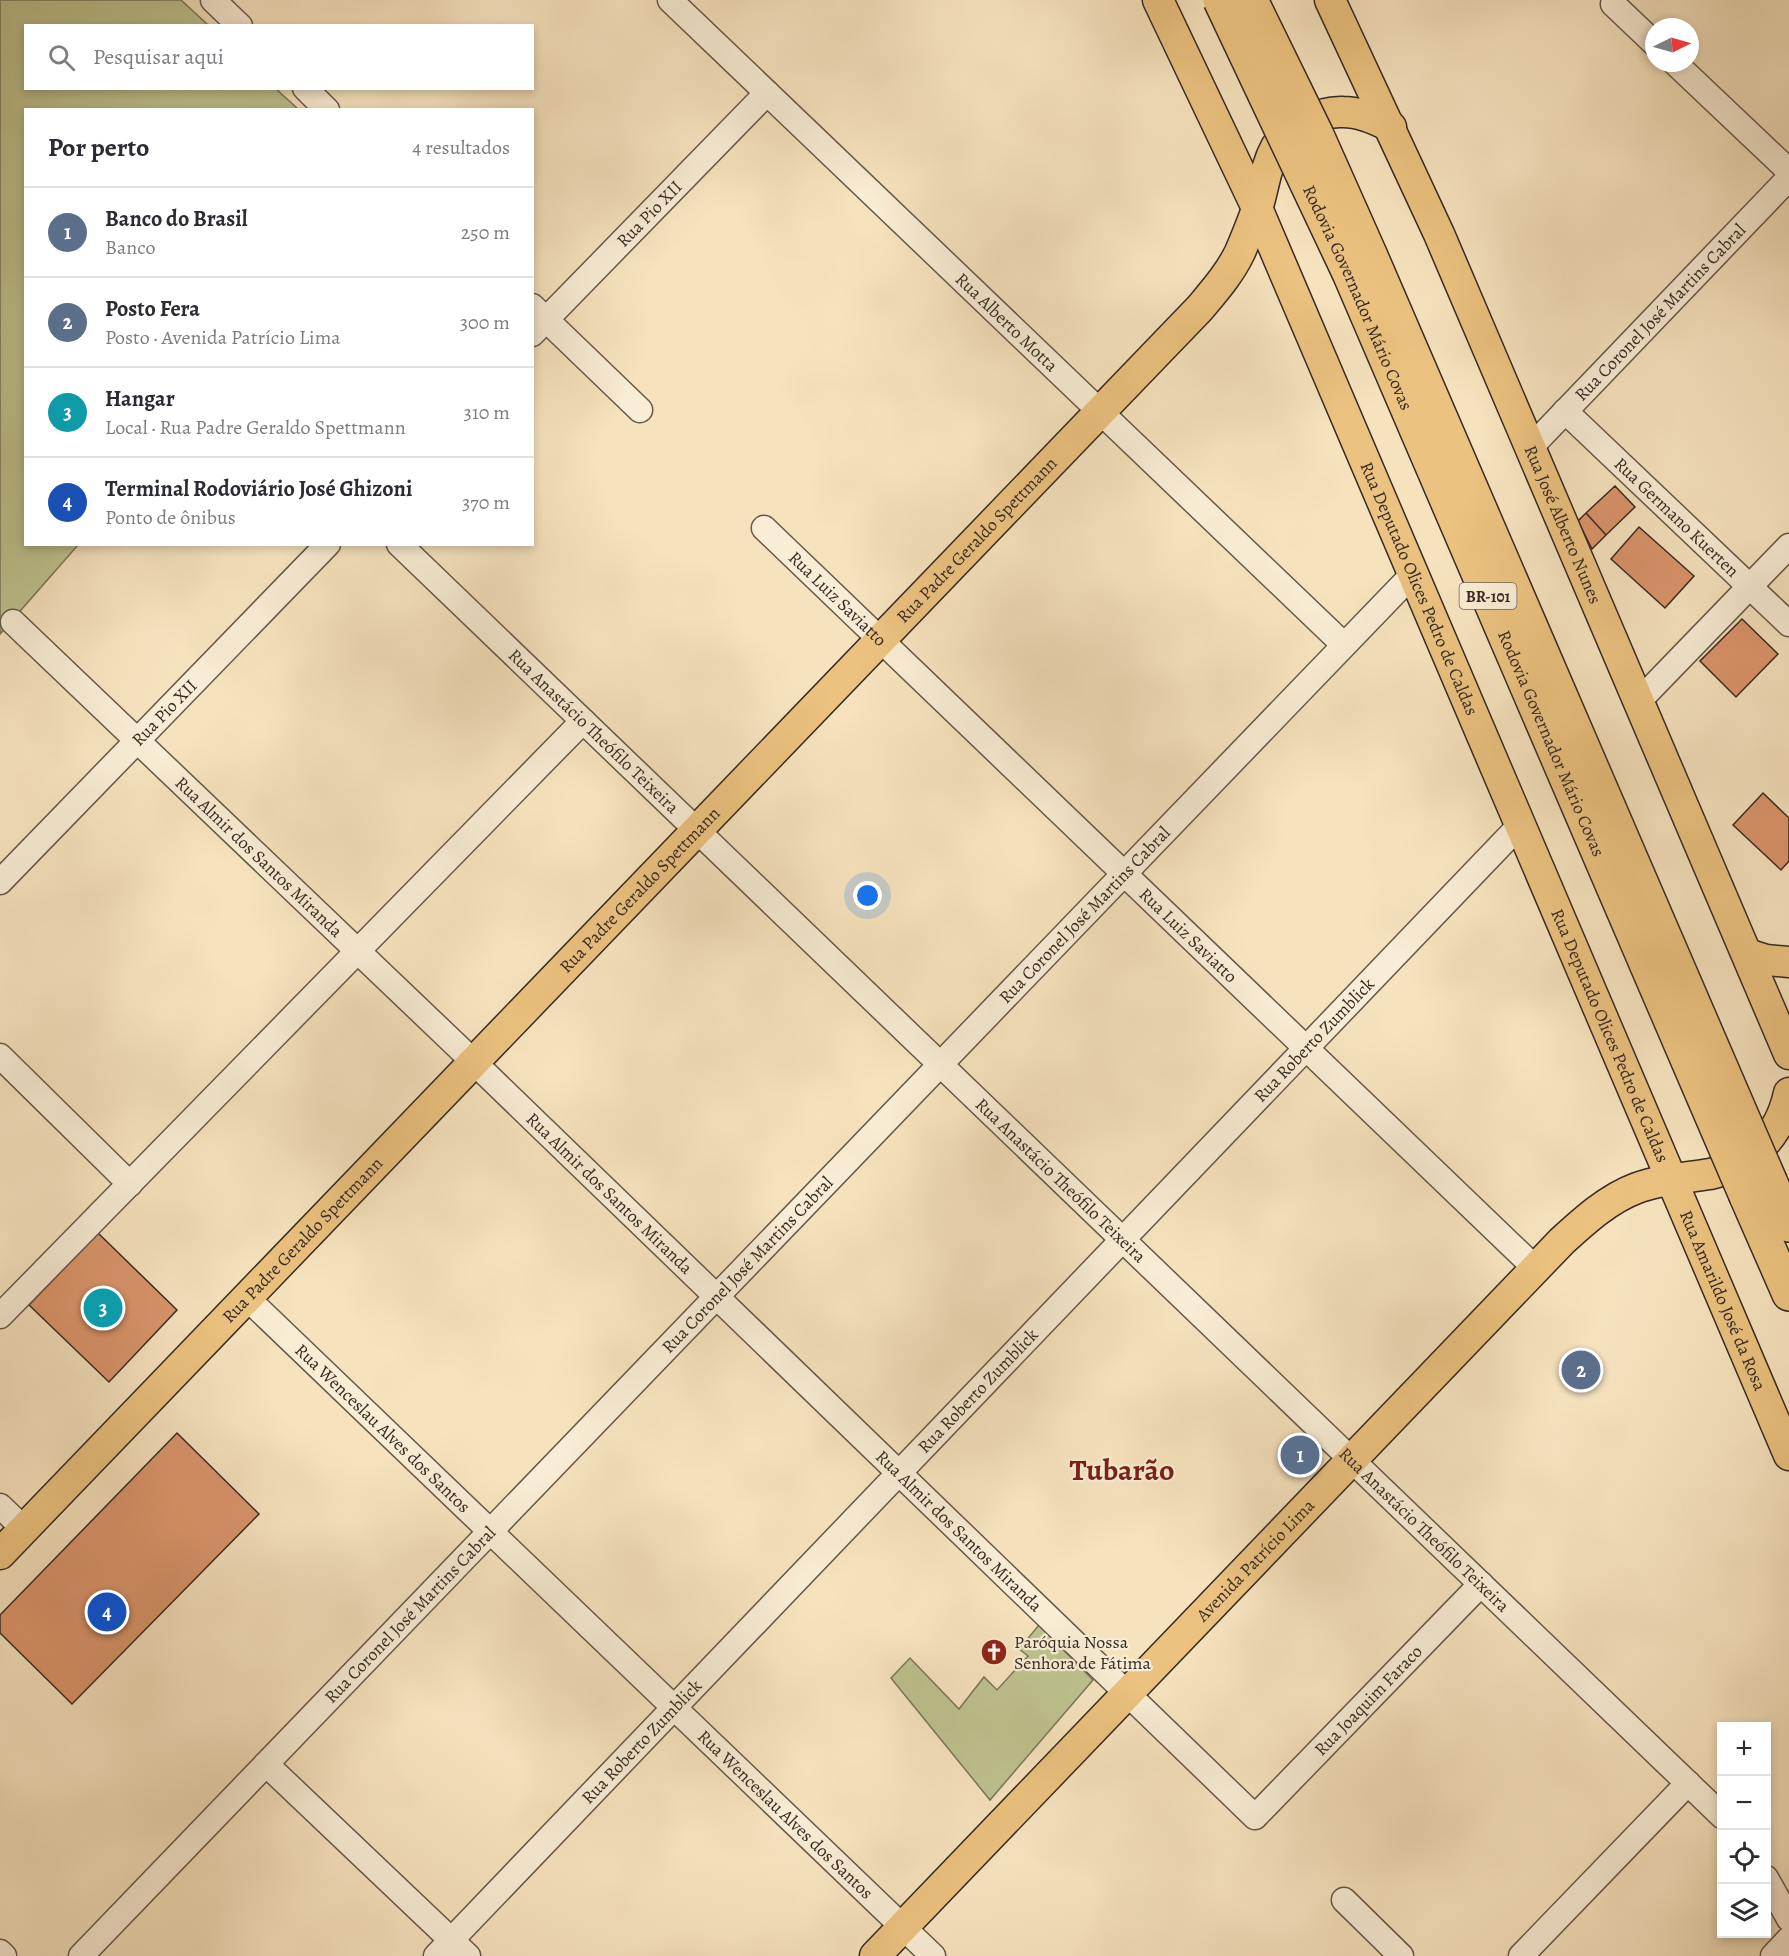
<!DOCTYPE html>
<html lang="pt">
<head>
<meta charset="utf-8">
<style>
	body { margin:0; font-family:Alegreya,serif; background:#f2f2f3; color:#2b2b33 }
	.controls { position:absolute; right:18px; bottom:18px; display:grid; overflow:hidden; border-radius:0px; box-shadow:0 3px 9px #0003 }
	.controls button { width:54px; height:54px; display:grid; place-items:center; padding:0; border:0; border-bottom:2px solid #e1e1e2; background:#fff; color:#2b2b33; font:30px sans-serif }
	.compass { position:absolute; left:1645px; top:18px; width:54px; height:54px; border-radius:50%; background:#fff; box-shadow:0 3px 9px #0003; rotate:85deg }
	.you { position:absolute; left:868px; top:896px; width:21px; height:21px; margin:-15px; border:4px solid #fff; border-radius:50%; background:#1a73e8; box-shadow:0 0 0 9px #1a73e833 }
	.badge { display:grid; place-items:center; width:39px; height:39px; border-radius:50%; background:#b45309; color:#fff; font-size:20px; font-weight:700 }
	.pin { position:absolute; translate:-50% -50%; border:3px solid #fff; box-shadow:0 2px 6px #0006 }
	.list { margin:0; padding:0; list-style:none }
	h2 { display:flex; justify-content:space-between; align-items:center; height:78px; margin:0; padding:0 24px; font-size:26px }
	h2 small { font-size:20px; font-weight:400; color:#7c7c81 }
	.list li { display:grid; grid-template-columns:39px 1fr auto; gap:18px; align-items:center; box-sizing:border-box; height:90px; padding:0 24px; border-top:2px solid #e1e1e2 }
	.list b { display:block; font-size:22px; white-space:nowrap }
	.list p { margin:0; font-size:20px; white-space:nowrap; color:#7c7c81 }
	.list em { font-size:20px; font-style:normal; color:#7c7c81 }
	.icon { flex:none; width:33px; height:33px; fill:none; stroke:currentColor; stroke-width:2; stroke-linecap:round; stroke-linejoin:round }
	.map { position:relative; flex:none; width:1789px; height:1956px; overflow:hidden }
	.search { position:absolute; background:#fff; box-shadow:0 3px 9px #0003; left:24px; top:24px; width:510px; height:66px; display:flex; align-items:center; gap:15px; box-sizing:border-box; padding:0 21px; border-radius:0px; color:#7c7c81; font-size:22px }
	.panel { position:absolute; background:#fff; box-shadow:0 3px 9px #0003; left:24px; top:108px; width:510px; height:438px; border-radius:0px }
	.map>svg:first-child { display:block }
	.green { fill:#bec390; stroke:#7a765a; stroke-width:1.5 }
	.building { fill:#db946b; stroke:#372a24; stroke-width:1.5 }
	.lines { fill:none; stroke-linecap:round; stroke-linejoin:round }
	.minor-casing { stroke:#67584a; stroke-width:27 }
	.major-casing { stroke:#372a24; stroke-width:33 }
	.highway-casing { stroke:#372a24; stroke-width:36 }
	.minor { stroke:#f9edd5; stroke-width:24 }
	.major { stroke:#ebc27f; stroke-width:30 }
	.highway { stroke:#ebc27f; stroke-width:33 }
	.highway-bridge-casing { stroke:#372a24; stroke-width:36; stroke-linecap:butt }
	.highway-bridge { stroke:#ebc27f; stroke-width:33 }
	.labels { text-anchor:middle; stroke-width:4.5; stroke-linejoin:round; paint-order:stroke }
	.shield { fill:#f9edd5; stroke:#716459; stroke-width:1.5 }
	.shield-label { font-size:16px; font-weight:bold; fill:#372a24 }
	.street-label { font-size:18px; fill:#372a24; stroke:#f9edd5 }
	.poi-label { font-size:18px; fill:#372a24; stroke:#f9edd5; text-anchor:start }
	.town-label { font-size:30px; font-weight:bold; fill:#7a1f14; stroke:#f9edd5 }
</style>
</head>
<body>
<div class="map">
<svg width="1789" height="1956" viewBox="0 0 1789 1956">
	<rect width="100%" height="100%" fill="#f6e3be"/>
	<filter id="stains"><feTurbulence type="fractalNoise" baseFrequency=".00333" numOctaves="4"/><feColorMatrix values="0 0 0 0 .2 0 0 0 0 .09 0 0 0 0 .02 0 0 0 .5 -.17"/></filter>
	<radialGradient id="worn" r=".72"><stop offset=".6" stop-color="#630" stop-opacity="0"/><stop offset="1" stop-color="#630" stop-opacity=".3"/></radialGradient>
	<path class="green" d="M 0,0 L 181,0 L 208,25 L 26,26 L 26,88 L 276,89 L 298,109 L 26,110 L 26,544 L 78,545 L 0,634 Z
		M 1039,1625 L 1093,1680 L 990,1800 L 891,1678 L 910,1658 L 959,1709 L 984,1677 L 997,1690 L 1028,1656 L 1019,1649 Z"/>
	<path class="building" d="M 1615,486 L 1635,507 L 1606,535 L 1586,513 Z
		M 1586,513 L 1606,535 L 1592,549 L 1578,521 Z
		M 1639,527 L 1694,576 L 1665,608 L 1611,559 Z
		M 1742,619 L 1778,654 L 1736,697 L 1700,661 Z
		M 1763,793 L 1789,818 L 1789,861 L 1781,870 L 1733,825 Z
		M 98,1233 L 177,1310 L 109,1382 L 29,1305 Z
		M 177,1433 L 259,1514 L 72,1704 L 0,1633 L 0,1615 Z"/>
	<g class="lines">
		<defs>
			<g id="minor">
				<path d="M 213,0 L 240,26"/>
				<path id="s1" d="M 670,0 L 1344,645"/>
				<path d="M 1613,4 L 1654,43"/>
				<path d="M 1675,63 L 1789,171"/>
				<path d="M 305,88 L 327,110"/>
				<path d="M 532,306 L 640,410"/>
				<path id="s2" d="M 532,334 L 767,93"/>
				<path id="s3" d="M 1565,411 L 1789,624"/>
				<path id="s4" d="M 1530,448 L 1789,178"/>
				<path id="s5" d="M 764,528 L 1535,1268"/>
				<path id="s6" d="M 399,544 L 1722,1816"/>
				<path id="s7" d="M 13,622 L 455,1044 L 1255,1817 L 1481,1584"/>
				<path d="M 1639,701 L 1789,546"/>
				<path id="s8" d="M 0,882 L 328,544"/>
				<path d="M 0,1056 L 130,1184"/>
				<path id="s9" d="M 247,1298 L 933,1956"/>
				<path d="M 0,1316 L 583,721"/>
				<path d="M 0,1506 L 24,1529"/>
				<path d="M 266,1764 L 468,1956"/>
				<path d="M 1766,1878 L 1789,1919"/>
				<path d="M 1344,1900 L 1401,1956"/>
				<path d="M 0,1952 L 4,1956"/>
				<path id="s10" d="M 81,1956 L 1413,574"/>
				<path id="s11" d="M 436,1956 L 1520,825"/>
				<path d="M 1521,1956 L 1688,1783"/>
				<path d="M 1773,1956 L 1789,1939"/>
			</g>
			<g id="major">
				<path id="s12" d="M 1158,0 L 1257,208 L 1789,1455"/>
				<path id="s13" d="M 1330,0 L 1439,234 L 1789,1054"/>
				<path d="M 1747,954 L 1766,960 L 1789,962"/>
				<path id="s14" d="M 0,1554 L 1200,308 C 1215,290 1230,273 1240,252 C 1246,238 1252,223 1257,209 C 1264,188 1265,167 1276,147 C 1288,127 1319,111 1343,112 C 1360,112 1376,119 1391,127"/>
				<path id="s15" d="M 875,1956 L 1562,1241 C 1585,1220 1608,1199 1637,1188 C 1661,1179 1686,1178 1710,1174 C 1752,1165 1780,1135 1789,1093"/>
			</g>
			<path id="highway" d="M 1771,1183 L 1789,1225
				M 1746,1196 L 1789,1294"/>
		</defs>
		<use href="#minor" class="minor-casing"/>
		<use href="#major" class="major-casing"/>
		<use href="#highway" class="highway-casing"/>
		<use href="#minor" class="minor"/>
		<use href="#major" class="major"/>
		<use href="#highway" class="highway"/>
		<defs>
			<g id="highway-bridge">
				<path id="s16" d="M 1220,0 L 1349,273 L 1746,1196"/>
				<path d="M 1251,0 L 1317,135 L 1370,254 L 1771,1183"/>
			</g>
		</defs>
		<use href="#highway-bridge" class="highway-bridge-casing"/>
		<use href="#highway-bridge" class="highway-bridge"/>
	</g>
	<defs>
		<symbol id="church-disc" viewBox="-11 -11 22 22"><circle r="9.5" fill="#8f2418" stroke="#f9edd5"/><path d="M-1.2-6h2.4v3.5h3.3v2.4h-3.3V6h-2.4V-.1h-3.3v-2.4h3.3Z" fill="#fff"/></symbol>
	</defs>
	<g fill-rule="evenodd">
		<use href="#church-disc" x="979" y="1637" width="30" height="30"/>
	</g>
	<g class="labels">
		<rect class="shield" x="1459.5" y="583" width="57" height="26" rx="4.5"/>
		<g class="shield-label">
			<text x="1488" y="602">BR-101</text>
		</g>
		<g class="street-label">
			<text dy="6" stroke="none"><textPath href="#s2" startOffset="168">Rua Pio XII</textPath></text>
			<text dy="6" stroke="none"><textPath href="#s16" startOffset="328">Rodovia Governador Mário Covas</textPath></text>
			<text dy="6" stroke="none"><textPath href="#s4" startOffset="188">Rua Coronel José Martins Cabral</textPath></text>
			<text dy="6" stroke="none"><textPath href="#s1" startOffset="466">Rua Alberto Motta</textPath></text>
			<text dy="6" stroke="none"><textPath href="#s3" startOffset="154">Rua Germano Kuerten</textPath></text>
			<text dy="6" stroke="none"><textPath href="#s13" startOffset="574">Rua José Alberto Nunes</textPath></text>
			<text dy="6" stroke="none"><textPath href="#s14" startOffset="1408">Rua Padre Geraldo Spettmann</textPath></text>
			<text dy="6" stroke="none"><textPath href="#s12" startOffset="644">Rua Deputado Olices Pedro de Caldas</textPath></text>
			<text dy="6" stroke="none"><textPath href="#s5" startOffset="102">Rua Luiz Saviatto</textPath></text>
			<text dy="6" stroke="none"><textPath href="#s8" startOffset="236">Rua Pio XII</textPath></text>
			<text dy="6" stroke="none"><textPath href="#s6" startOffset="270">Rua Anastácio Theófilo Teixeira</textPath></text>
			<text dy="6" stroke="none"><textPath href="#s16" startOffset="814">Rodovia Governador Mário Covas</textPath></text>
			<text dy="6" stroke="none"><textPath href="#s7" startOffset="340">Rua Almir dos Santos Miranda</textPath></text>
			<text dy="6" stroke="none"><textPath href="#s14" startOffset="922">Rua Padre Geraldo Spettmann</textPath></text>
			<text dy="6" stroke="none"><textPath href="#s10" startOffset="1446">Rua Coronel José Martins Cabral</textPath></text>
			<text dy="6" stroke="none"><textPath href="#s5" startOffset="588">Rua Luiz Saviatto</textPath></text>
			<text dy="6" stroke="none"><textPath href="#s12" startOffset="1130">Rua Deputado Olices Pedro de Caldas</textPath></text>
			<text dy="6" stroke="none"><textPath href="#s11" startOffset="1269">Rua Roberto Zumblick</textPath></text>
			<text dy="6" stroke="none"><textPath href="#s6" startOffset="918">Rua Anastácio Theófilo Teixeira</textPath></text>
			<text dy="6" stroke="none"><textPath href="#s7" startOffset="826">Rua Almir dos Santos Miranda</textPath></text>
			<text dy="6" stroke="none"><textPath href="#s14" startOffset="436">Rua Padre Geraldo Spettmann</textPath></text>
			<text dy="6" stroke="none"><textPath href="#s10" startOffset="960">Rua Coronel José Martins Cabral</textPath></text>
			<text dy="6" stroke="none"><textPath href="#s12" startOffset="1418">Rua Amarildo José da Rosa</textPath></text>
			<text dy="6" stroke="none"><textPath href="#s11" startOffset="783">Rua Roberto Zumblick</textPath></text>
			<text dy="6" stroke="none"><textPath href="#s9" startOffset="188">Rua Wenceslau Alves dos Santos</textPath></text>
			<text dy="6" stroke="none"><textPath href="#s6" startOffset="1422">Rua Anastácio Theófilo Teixeira</textPath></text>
			<text dy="6" stroke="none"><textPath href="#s7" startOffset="1312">Rua Almir dos Santos Miranda</textPath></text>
			<text dy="6" stroke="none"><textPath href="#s15" startOffset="549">Avenida Patrício Lima</textPath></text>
			<text dy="6" stroke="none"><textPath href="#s10" startOffset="474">Rua Coronel José Martins Cabral</textPath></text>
			<text dy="6" stroke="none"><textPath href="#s7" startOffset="1886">Rua Joaquim Faraco</textPath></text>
			<text dy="6" stroke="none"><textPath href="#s11" startOffset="297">Rua Roberto Zumblick</textPath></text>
			<text dy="6" stroke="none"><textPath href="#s9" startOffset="746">Rua Wenceslau Alves dos Santos</textPath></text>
		</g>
		<g class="poi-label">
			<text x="1014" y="1648">Paróquia Nossa<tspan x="1014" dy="21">Senhora de Fátima</tspan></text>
		</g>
		<g class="town-label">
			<text x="1122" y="1480">Tubarão</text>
		</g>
	</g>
	<rect width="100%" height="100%" filter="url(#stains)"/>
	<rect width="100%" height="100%" fill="url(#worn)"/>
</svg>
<div class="controls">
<button>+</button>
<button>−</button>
<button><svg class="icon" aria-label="locate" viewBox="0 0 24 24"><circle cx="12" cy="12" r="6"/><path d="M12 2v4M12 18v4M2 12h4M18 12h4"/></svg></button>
<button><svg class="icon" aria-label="layers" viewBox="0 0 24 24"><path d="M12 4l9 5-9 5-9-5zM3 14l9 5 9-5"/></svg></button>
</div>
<svg class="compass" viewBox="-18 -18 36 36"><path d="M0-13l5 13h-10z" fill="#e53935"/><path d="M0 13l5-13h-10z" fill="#7c7c81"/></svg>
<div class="you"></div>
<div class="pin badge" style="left:1300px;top:1455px;background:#5c6f8a">1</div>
<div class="pin badge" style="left:1581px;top:1370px;background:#5c6f8a">2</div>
<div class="pin badge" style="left:103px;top:1308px;background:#0f9aa8">3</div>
<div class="pin badge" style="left:107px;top:1612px;background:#1a4fb4">4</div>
<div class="search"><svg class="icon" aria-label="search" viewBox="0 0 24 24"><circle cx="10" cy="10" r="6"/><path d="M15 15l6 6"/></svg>Pesquisar aqui</div>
<section class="panel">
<h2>Por perto<small>4 resultados</small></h2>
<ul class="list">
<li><span class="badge" style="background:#5c6f8a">1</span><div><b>Banco do Brasil</b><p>Banco</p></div><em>250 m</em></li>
<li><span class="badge" style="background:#5c6f8a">2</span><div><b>Posto Fera</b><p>Posto · Avenida Patrício Lima</p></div><em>300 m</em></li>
<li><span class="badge" style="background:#0f9aa8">3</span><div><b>Hangar</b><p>Local · Rua Padre Geraldo Spettmann</p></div><em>310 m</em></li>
<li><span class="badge" style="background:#1a4fb4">4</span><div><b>Terminal Rodoviário José Ghizoni</b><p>Ponto de ônibus</p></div><em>370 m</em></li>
</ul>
</section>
</div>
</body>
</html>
